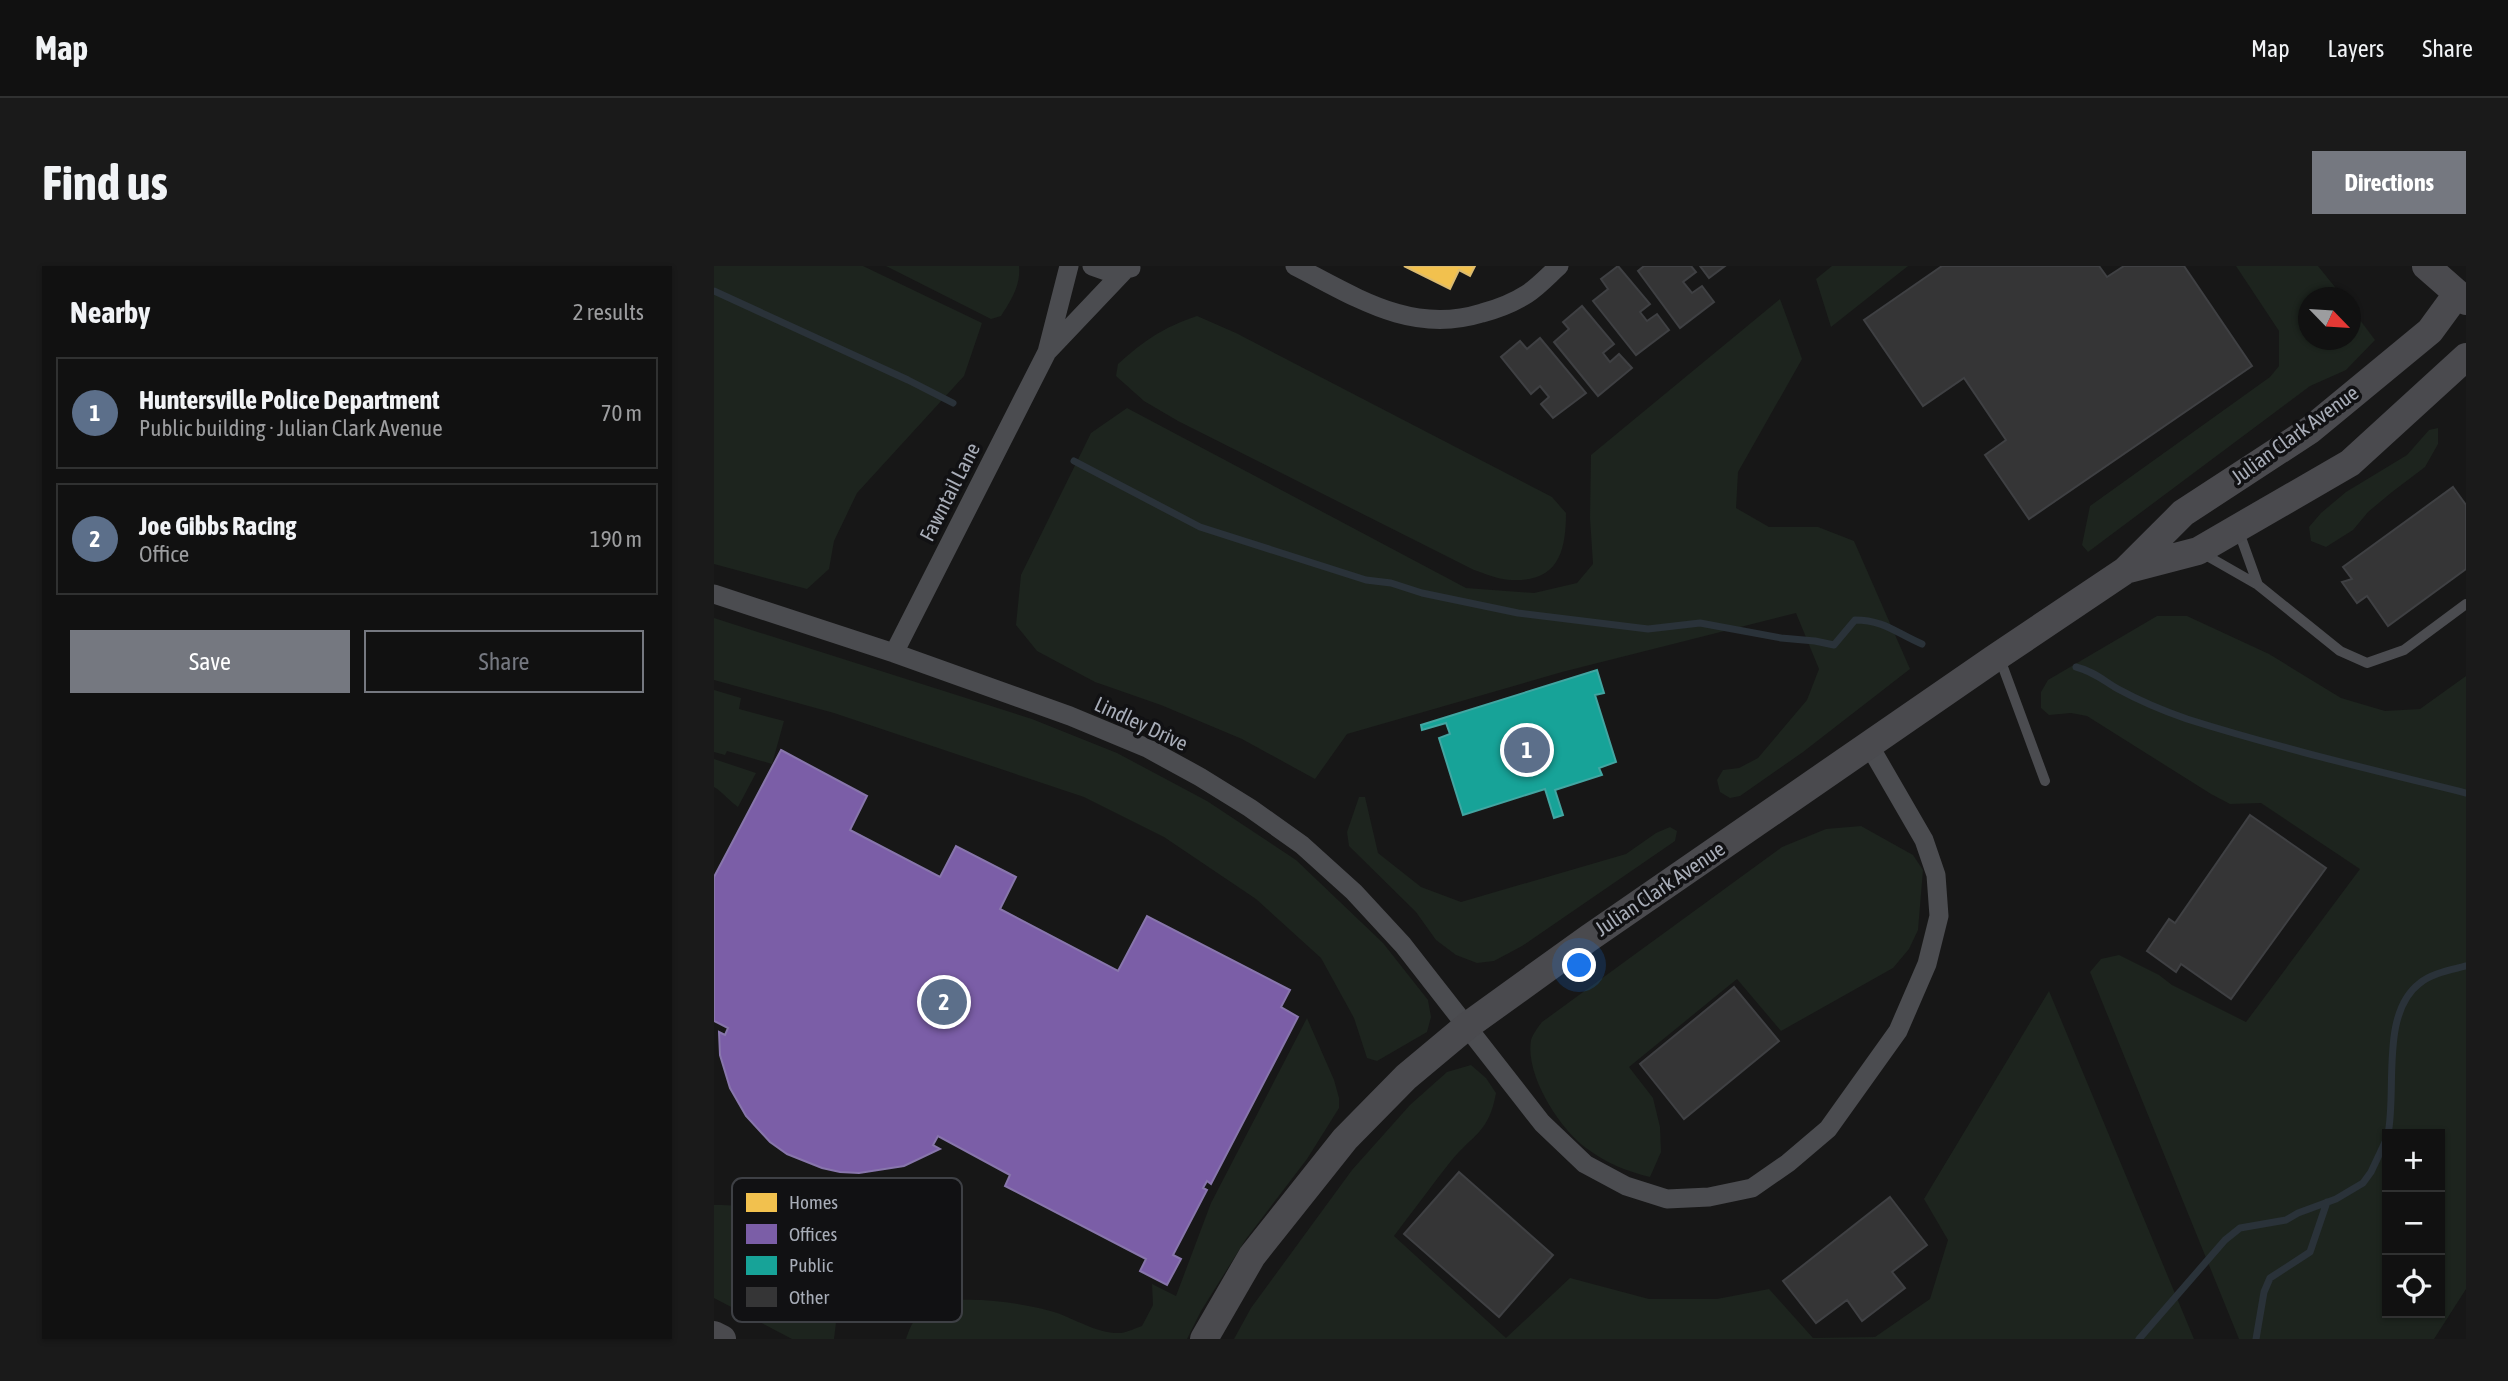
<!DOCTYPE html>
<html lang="en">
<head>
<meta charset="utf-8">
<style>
	body { margin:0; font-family:"Asap Condensed",sans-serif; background:#1a1a1a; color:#f1f3f6 }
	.controls { position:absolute; right:21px; bottom:21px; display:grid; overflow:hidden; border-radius:0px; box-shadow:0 2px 5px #0004 }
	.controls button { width:63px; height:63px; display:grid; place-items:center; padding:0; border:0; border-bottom:2px solid #303131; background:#111; color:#f1f3f6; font:35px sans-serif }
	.compass { position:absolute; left:1584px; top:21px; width:63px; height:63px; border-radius:50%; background:#111; box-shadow:0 2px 5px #0004; rotate:115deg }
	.you { position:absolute; left:866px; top:700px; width:24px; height:24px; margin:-18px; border:5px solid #fff; border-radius:50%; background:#1a73e8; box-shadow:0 0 0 10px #1a73e833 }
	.badge { display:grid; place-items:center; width:46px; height:46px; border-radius:50%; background:#757880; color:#fff; font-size:23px; font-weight:700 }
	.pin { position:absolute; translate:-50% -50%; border:4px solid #fff; box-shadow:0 2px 7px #0006 }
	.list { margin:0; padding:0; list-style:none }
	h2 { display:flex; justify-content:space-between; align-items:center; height:91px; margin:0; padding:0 28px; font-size:30px }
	h2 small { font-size:23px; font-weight:400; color:#9c9d9f }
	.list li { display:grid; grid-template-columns:46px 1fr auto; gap:21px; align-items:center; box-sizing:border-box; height:112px; margin:0 14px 14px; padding:0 14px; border:2px solid #303131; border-radius:0px }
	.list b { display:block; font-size:26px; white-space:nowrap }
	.list p { margin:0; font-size:23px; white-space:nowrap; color:#9c9d9f }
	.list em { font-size:23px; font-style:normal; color:#9c9d9f }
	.actions { display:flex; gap:14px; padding:21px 28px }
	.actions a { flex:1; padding:16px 0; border:2px solid #757880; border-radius:0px; text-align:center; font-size:24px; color:#757880 }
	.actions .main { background:#757880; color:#fff }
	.icon { flex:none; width:38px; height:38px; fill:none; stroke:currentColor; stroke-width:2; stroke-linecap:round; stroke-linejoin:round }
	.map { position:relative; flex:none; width:1752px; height:1073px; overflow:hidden; border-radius:0px }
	header { display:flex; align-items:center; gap:42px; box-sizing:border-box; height:98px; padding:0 35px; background:#111; border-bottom:2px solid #303131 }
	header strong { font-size:33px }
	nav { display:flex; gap:38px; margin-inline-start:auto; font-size:24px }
	.intro { display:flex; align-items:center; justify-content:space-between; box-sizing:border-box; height:168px; padding:0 42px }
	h1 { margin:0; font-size:49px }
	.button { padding:18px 32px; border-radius:0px; background:#757880; color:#fff; font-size:24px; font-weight:700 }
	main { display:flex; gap:42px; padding:0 42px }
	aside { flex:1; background:#111; border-radius:0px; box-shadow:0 2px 5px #0004 }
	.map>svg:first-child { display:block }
	.green { fill:#1d241e; fill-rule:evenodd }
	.homes { fill:#f2c14e; stroke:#dcbb6e; stroke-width:2 }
	.offices { fill:#7b5ea7; stroke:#8876ac; stroke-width:2 }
	.public { fill:#17a398; stroke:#42a6a2; stroke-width:2 }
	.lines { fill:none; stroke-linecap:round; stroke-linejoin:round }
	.stream { stroke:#2a3239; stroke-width:7 }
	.building { fill:#353536; stroke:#3f4043; stroke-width:2 }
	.lane { stroke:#4b4c50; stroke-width:10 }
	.street { stroke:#4b4c50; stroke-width:19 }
	.secondary { stroke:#4a4a4e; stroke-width:28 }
	.labels { text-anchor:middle; stroke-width:7; stroke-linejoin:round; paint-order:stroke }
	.street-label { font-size:21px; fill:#a8adb8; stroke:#111113 }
	.key { fill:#111113; stroke:#3e4045; stroke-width:2 }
	.key-label { font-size:19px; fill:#a8adb8 }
</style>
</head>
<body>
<header>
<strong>Map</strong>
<nav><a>Map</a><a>Layers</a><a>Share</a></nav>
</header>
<div class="intro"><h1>Find us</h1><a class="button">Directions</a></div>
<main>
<aside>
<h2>Nearby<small>2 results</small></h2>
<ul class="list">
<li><span class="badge" style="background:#5c6f8a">1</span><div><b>Huntersville Police Department</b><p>Public building · Julian Clark Avenue</p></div><em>70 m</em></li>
<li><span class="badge" style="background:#5c6f8a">2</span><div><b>Joe Gibbs Racing</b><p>Office</p></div><em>190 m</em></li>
</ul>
<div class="actions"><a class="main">Save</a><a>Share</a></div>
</aside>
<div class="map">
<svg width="1752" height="1073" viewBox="0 0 1752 1073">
	<rect width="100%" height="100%" fill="#171717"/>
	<path class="green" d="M 0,0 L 149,0 L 268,57 L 250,110 L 143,227 L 120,275 L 115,303 L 93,323 L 0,298 Z
		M 172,0 L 305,0 C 307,19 297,34 287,50 L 277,53 Z
		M 1118,0 L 1194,0 L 1117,61 L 1102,13 Z
		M 1522,0 L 1604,0 L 1629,31 L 1594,32 L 1594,74 L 1636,74 L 1637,42 L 1661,74 L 1632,104 L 1596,120 L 1374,286 L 1368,279 L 1376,240 L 1556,111 L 1565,100 L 1565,65 Z
		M 1066,33 L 1088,93 L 1024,206 L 1022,242 L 1055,261 L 1104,261 L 1140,275 L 1196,403 L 1089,486 L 1026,530 L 1016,532 L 1006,526 L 1003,514 L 1009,504 L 1025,502 L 1044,492 L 1093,434 L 1105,403 L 1082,347 L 848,406 L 633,468 L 601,513 L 528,473 L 447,439 L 381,416 L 323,385 L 302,359 L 307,309 L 377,167 L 413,142 L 752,322 L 820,327 L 863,317 L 879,298 L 876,252 L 877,189 Z
		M 483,50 L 522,67 L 838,231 L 852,247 C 852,286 844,316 798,314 C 786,314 772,308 760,304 L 464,155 L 430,135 L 402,110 L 404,98 C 431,74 448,62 483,50 Z
		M 1724,162 L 1724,178 L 1711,201 L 1678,226 L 1654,246 L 1639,264 L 1612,281 L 1597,275 L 1595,261 L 1607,247 L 1632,226 L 1693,189 L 1715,164 Z
		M 1443,350 L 1473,350 L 1555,388 L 1627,432 L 1671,445 L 1706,443 L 1752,410 L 1752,1023 L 1720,1073 L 1525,1073 L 1376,706 L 1387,693 L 1405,689 L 1445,709 L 1458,719 L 1532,756 L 1646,603 L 1547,537 L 1516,538 L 1497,528 L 1373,450 L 1357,447 L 1335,449 L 1327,442 L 1327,426 L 1334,414 ZM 1673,868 L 1726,868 L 1726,1047 L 1673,1047 Z
		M 0,352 L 318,453 L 403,487 L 493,535 L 582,594 L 669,677 L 714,734 L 717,751 L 713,766 L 663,795 L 653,792 L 640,752 L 607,692 L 542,633 L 450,571 L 370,531 L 120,447 L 0,414 Z
		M 0,424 L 27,432 L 25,443 L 70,455 L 58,498 L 13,485 L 11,489 L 0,486 Z
		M 0,493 L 42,507 L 24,541 C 15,535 9,526 0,521 Z
		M 645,531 L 651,531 L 664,587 L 707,621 L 747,636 L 912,588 L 942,567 L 956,561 L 963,565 L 961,575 L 808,680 L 780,695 L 763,697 L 742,689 L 722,674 L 702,646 L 635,580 L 633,566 Z
		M 1147,560 L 1199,589 L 1209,604 L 1204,664 L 1195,683 L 1179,702 L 1067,765 L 1023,713 L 915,801 L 939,832 L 946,861 L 947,886 L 936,911 C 912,905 892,897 872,882 C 845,862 811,809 817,774 C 819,768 824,761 828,756 L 1068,581 L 1112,563 Z
		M 1335,725 L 1480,1073 L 520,1073 L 537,1042 L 638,904 L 696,839 L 733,806 L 757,799 L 772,812 L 782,827 C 775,867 759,868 737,895 C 718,919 699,945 680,970 L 792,1072 L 856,1012 L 935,1033 L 1003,1033 L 1055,1023 L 1099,1072 L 1161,1071 L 1216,1033 L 1234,974 L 1210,933 Z
		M 593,752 L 620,814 L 625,832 L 625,842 L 593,893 L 532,973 L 487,1045 L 473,1073 L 192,1073 C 196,1061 201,1049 212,1042 C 238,1026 312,1037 340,1046 C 362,1053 383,1068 407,1067 C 414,1066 422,1062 428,1060 L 439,1039 L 438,1018 L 462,1030 L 497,937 Z
		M 0,939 C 9,939 19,939 27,941 C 62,951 105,991 119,1024 C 125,1039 122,1057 120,1073 L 78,1073 L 0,1032 Z"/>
	<path class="homes" d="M 690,0 L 761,0 L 756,10 L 745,4 L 736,23 Z"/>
	<path class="offices" d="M 67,484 L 153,530 L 136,564 L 226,611 L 242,580 L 302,611 L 286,643 L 404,705 L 433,650 L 576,724 L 567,741 L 584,751 L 497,918 L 493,915 L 489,922 L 493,924 L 459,989 L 467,993 L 453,1019 L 426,1005 L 432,993 L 291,920 L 296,909 L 224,870 L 219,879 L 226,883 L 190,900 L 145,907 L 126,906 L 108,902 L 73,888 L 56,876 L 32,850 L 16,822 L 6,789 L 5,766 L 11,769 L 14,762 L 0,755 L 0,611 Z"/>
	<path class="public" d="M 883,404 L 890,427 L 881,429 L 902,496 L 885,502 L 888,509 L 841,524 L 849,549 L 840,552 L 831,523 L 749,549 L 725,472 L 736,468 L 732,457 L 708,464 L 707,459 Z"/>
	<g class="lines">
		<path class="stream" d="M 0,25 L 194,114 L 239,137
			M 360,195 L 486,261 L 652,314 L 677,317 L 708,327 L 804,347 L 934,363 L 986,357 L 1067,372 L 1101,375 L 1120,379 L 1141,354 C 1170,354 1182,367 1208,378
			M 1362,401 C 1379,405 1390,415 1404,423 C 1426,435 1450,445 1473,453 C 1565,482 1659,504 1752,527
			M 1674,868 C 1683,823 1666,747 1706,717 C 1718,707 1737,704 1752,700
			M 1425,1073 L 1511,974 L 1526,962 L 1572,954 L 1584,947 L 1622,933 L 1649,917 L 1657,906 L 1673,872
			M 1542,1073 L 1550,1026 L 1556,1012 L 1596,986 L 1613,936"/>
	</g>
	<path class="building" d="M 904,0 L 936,38 L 926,46 L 933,55 L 943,48 L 955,64 L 922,89 L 879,35 L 894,23 L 887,13 Z
		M 930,0 L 977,0 L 982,6 L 969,16 L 978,27 L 988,20 L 1000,36 L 966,62 L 924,5 Z
		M 986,0 L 1011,0 L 995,12 Z
		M 1228,0 L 1385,0 L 1393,11 L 1410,0 L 1470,0 L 1538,100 L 1315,253 L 1271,189 L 1292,174 L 1250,112 L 1209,140 L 1150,54 Z
		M 868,40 L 900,78 L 889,87 L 896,96 L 905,88 L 918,102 L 884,130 L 840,76 L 855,63 L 849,56 Z
		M 826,72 L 872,127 L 839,152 L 827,138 L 835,131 L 826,120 L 817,128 L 787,91 L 806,75 L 813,83 Z
		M 1739,221 L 1752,239 L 1752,303 L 1674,360 L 1653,330 L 1643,337 L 1628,316 L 1638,313 L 1629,301 Z
		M 1536,549 L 1612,602 L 1517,733 L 1467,698 L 1462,706 L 1433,685 L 1455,653 L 1461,657 Z
		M 1020,721 L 1065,775 L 970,853 L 926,798 Z
		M 745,906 L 839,989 L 785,1051 L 690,968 Z
		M 1176,931 L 1213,979 L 1178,1006 L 1191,1022 L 1148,1055 L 1133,1034 L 1102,1057 L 1069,1015 Z"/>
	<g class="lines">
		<path class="lane" d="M 1488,287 L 1544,319 L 1525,266
			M 1544,319 L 1626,385 L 1653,397 L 1690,384 L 1752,338
			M 1286,393 L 1331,515"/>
		<path class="street" d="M 378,0 L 395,6 L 417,2
			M 581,0 C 642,31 697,69 768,47 C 783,43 799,37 813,28 C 824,21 835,9 845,0
			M 334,85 L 410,5
			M 0,328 L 180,387 L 356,450 L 433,482 L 486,511 L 536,542 L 588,579 L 640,626 L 689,679 L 828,857 L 871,898 L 912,920 L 953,933 L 995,931 L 1038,922 L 1074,897 L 1114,863 L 1184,765 L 1213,698 L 1225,650 L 1222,609 L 1210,574 L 1155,479
			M 180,387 L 333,86 L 355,0"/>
		<path class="secondary" d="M 1712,0 L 1752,35
			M 1415,303 L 1484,285 L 1636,197 L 1752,91
			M 0,1069 L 8,1073
			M 490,1073 L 538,990 L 631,873 L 692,811 L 753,760 L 875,672 L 1281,392 L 1412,304 L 1469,247 L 1596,164 L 1716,65 L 1743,28"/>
	</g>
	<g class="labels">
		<g class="street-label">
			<text transform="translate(1581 169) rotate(-36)" y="7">Julian Clark Avenue</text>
			<text transform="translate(236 226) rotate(-63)" y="7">Fawntail Lane</text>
			<text transform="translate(427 458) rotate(25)" y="7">Lindley Drive</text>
			<text transform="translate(946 623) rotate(-34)" y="7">Julian Clark Avenue</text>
		</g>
	</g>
	<rect x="18" y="912" width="230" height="144" rx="10" class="key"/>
	<rect x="32" y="927" width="31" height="19" fill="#f2c14e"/>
	<rect x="32" y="958" width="31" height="20" fill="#7b5ea7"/>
	<rect x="32" y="990" width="31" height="19" fill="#17a398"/>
	<rect x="32" y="1021" width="31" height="20" fill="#353536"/>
	<g class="key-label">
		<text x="75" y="943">Homes</text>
		<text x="75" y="975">Offices</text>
		<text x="75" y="1006">Public</text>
		<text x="75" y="1038">Other</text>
	</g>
</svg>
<div class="controls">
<button>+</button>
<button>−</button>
<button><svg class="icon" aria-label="locate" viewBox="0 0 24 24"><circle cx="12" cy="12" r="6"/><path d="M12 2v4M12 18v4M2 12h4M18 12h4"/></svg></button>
</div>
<svg class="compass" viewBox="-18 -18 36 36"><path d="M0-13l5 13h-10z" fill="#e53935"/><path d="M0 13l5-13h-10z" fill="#9c9d9f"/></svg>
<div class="you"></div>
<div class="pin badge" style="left:813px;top:484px;background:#5c6f8a">1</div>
<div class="pin badge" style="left:230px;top:736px;background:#5c6f8a">2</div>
</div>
</main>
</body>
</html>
